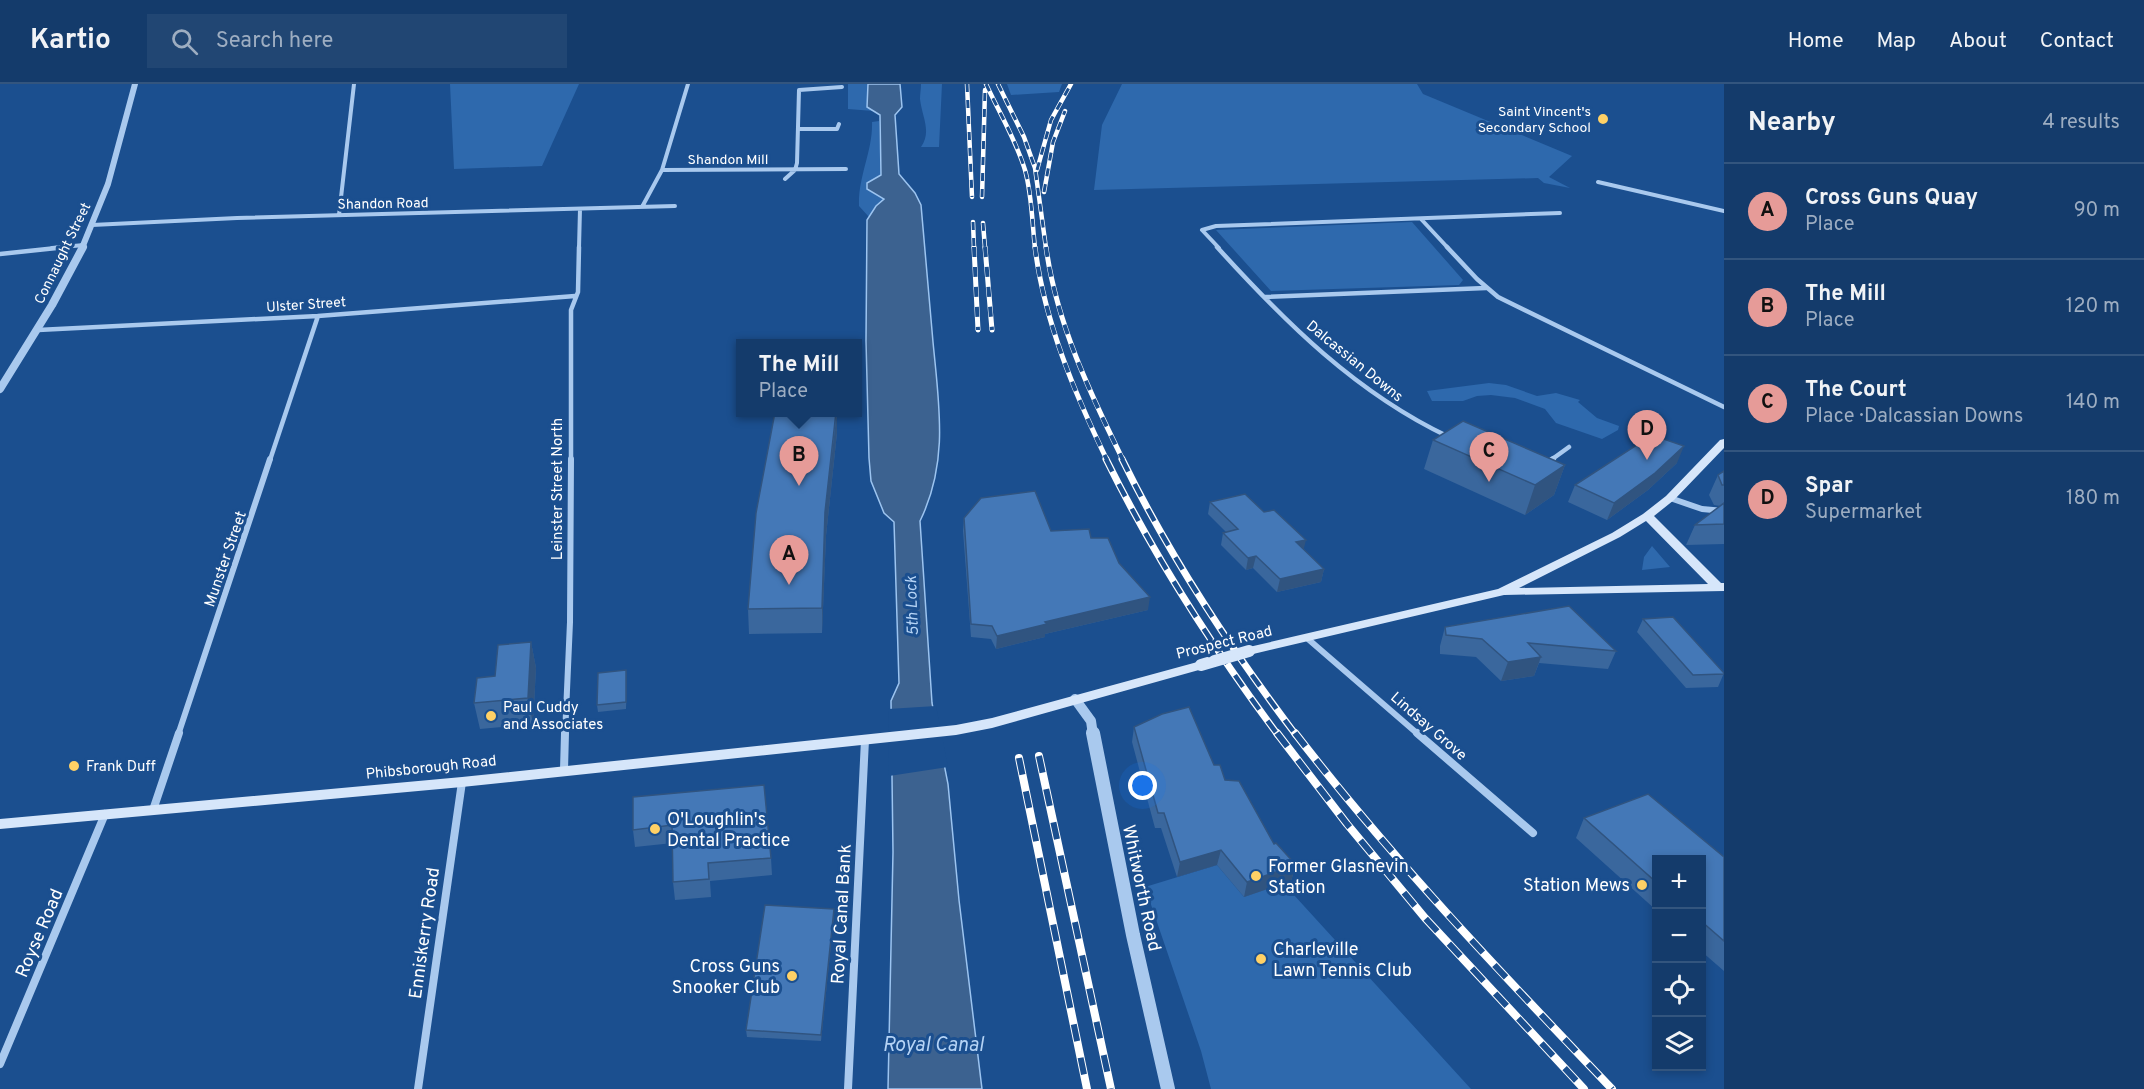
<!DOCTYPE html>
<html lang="en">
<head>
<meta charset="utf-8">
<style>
	body { margin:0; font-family:Overpass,sans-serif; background:#214673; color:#f1f3f6 }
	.controls { position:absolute; right:18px; bottom:18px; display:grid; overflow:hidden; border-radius:0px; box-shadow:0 3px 9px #0003 }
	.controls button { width:54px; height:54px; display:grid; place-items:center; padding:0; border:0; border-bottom:2px solid #33557e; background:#143b6b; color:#f1f3f6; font:30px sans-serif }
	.you { position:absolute; left:1143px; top:702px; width:21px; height:21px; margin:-15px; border:4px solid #fff; border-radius:50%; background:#1a73e8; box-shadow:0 0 0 9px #1a73e833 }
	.badge { display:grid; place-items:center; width:39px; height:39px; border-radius:50%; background:#e69b98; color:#111; font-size:20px; font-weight:700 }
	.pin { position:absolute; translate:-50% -50px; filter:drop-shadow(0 2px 3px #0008) }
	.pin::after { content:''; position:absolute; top:32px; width:21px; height:18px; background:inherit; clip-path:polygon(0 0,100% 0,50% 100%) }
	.popup { position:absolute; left:736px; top:255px; width:126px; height:78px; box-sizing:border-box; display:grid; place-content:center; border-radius:0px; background:#143b6b; filter:drop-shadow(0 2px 4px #0005); font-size:20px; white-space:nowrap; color:#9dadc1 }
	.popup b { font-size:22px; color:#f1f3f6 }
	.popup::after { content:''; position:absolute; left:50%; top:100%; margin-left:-12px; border:12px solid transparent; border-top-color:#143b6b }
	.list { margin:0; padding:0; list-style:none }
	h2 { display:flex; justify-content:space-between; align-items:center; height:78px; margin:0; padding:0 24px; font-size:26px }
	h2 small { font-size:20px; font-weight:400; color:#9dadc1 }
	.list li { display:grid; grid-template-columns:39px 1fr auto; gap:18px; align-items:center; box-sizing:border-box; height:96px; padding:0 24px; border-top:2px solid #33557e }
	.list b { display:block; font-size:22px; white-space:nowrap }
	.list p { margin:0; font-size:20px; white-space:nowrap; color:#9dadc1 }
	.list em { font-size:20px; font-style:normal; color:#9dadc1 }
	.icon { flex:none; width:33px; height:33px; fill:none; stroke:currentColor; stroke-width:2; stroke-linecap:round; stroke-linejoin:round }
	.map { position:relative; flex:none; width:1724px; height:1005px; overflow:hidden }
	header { display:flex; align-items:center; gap:36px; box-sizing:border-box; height:84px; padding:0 30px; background:#143b6b; border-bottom:2px solid #33557e }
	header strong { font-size:28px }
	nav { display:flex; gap:33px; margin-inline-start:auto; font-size:21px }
	.search { width:420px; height:54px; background:#214673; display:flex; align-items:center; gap:15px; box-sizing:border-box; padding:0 21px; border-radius:0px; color:#9dadc1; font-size:22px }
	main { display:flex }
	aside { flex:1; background:#143b6b }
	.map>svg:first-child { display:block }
	.green { fill:#2e69ad }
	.water { fill:#3c6290; stroke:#9cc4f0; stroke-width:1.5 }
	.pier { fill:#1b4f8f }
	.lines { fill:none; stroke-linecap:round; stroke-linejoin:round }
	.minor-far3 { stroke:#a9c9ee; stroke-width:4 }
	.minor-far2 { stroke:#a9c9ee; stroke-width:4.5 }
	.minor-far1 { stroke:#a9c9ee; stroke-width:6 }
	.minor { stroke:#a9c9ee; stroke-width:8 }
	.tertiary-far3 { stroke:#a9c9ee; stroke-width:6 }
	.tertiary-far2 { stroke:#a9c9ee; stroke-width:8 }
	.tertiary-far1 { stroke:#a9c9ee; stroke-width:10 }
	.tertiary { stroke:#a9c9ee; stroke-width:14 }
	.secondary { fill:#d6e6fa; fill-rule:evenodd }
	.rail-far3-casing { stroke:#fff; stroke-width:4.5 }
	.rail-far2-casing { stroke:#fff; stroke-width:5 }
	.rail-far1-casing { stroke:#fff; stroke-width:7 }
	.rail-casing { stroke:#fff; stroke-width:8 }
	.rail-far3 { stroke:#1b4f8f; stroke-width:3; stroke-dasharray:8; stroke-linecap:butt }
	.rail-far2 { stroke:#1b4f8f; stroke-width:4; stroke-dasharray:10; stroke-linecap:butt }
	.rail-far1 { stroke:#1b4f8f; stroke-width:4.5; stroke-dasharray:14; stroke-linecap:butt }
	.rail { stroke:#1b4f8f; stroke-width:6; stroke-dasharray:17; stroke-linecap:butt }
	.secondary-bridge { stroke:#d6e6fa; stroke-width:12 }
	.wall { fill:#3a679d }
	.shaded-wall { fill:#305480 }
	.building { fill:#4478b7; stroke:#305480; stroke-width:1.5 }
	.poi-dot { fill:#ffd166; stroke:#1b4f8f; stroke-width:2 }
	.labels { text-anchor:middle; stroke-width:6; stroke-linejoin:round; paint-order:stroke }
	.far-poi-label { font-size:14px; fill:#fff; stroke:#1b4f8f; text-anchor:end }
	.far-street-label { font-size:14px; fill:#fff; stroke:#1b4f8f }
	.street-label { font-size:15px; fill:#fff; stroke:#1b4f8f }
	.poi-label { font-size:15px; fill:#fff; stroke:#1b4f8f; text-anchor:start }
	.water-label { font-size:16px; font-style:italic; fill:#b5d3f5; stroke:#1b4f8f }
	.near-poi-label { font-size:18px; fill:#fff; stroke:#1b4f8f; text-anchor:start }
	.near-street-label { font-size:18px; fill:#fff; stroke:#1b4f8f }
	.near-water-label { font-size:20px; font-style:italic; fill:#b5d3f5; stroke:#1b4f8f }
</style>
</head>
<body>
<header>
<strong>Kartio</strong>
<div class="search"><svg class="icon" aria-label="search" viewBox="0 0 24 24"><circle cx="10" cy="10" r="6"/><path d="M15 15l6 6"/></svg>Search here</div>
<nav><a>Home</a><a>Map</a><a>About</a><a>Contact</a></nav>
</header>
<main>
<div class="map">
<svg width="1724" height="1005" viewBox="0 0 1724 1005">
	<rect width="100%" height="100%" fill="#1b4f8f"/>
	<path class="green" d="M 450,0 L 579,0 L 542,82 L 454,85 Z
		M 848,0 L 868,0 L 867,23 L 873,27 L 848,25 Z
		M 921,0 L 942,0 L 939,63 L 921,63 C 932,47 922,33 920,15 C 920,10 921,5 921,0 Z
		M 1007,0 L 1062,0 L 1059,8 L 1011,11 Z
		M 1122,0 L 1417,0 L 1423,10 L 1572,72 L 1549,93 L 1570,104 L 1544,99 L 1538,94 L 1094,106 L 1102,41 Z
		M 879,37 L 881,91 L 867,104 L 885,115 L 876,122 L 869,133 L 859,122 C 858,92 873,67 872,38 Z
		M 1412,138 L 1463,196 L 1459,201 L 1271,207 L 1216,146 Z
		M 1489,299 L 1506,301 L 1537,312 L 1556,309 L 1580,316 L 1578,318 L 1597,334 L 1619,342 L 1618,346 L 1602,355 L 1556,339 L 1545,325 L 1515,314 L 1491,311 L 1477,312 L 1463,317 L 1432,317 L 1427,307 Z
		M 1652,462 L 1670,483 L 1642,486 L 1644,473 Z
		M 1217,781 L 1244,813 L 1283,799 L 1471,1005 L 1211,1005 L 1201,967 L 1145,803 Z"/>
	<path class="water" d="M 868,0 L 900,0 L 902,23 L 895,31 L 899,90 L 915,109 L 921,121 C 925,167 929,212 933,258 C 939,321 949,378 920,437 L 932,619 L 948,700 L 959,816 L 982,1005 L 888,1005 L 893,768 L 891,617 L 899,599 L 894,438 L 884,429 L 871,397 L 869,374 L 866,257 L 867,136 L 876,122 L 884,115 L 867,105 L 867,99 L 881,91 L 880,31 L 867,23 Z"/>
	<path class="pier" d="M 936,622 L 948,683 L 889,692 L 888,625 Z"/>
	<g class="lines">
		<path class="minor-far3" d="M 799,45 L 837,45 L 839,40
			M 662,86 L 846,85
			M 785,95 L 795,86 L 797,79 L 799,6 L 842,3
			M 1598,98 L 1724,127
			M 642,123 L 662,86 L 688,0
			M 339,131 L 354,0
			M 1421,135 L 1448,164
			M 92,141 L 237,134 L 675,122
			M 52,164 L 84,161
			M 579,164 L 580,125
			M 1219,164 L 1202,146 L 1216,142 L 1560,129"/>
		<path class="minor-far2" d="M 1217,163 C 1285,238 1356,309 1449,353
			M 1447,163 L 1477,195 L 1498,213 L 1724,323
			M 0,170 L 66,163
			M 1265,213 L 1486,204
			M 38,246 L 318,232 L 575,212
			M 270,376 L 318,232
			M 571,376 L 571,226 L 578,208 L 579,163
			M 1551,376 L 1569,363"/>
		<path class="minor-far1" d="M 1547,379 L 1553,375
			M 1670,414 L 1702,425 L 1724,427
			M 1308,555 L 1419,651
			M 178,651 L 270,375
			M 565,651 L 570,538 L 571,375"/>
		<path class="minor" d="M 1417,649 L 1533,749
			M 564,686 L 565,649
			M 153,726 L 179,649
			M 0,980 L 105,730
			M 418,1005 L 462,698
			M 848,1005 L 865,656"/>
		<path class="tertiary-far3" d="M 82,164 L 108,100 L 135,0"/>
		<path class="tertiary-far2" d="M 0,305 L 52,221 L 83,163"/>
		<path class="tertiary-far1" d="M 1075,615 L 1091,637 L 1093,651"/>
		<path class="tertiary" d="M 1093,649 L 1133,851 L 1168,1005"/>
		<path class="secondary" d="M 1724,355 L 1724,364 L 1674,416 L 1654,432 L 1721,499 L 1724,499 L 1724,507 L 1504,511 L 1249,571 L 1243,567 L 1249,563 L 1498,505 L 1612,449 L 1643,430 L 1666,412 L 1720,356 ZM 1646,437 L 1708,500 L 1519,504 L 1620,453 Z
			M 1201,577 L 1207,581 L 1206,584 L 992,644 L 956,651 L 462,703 L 0,745 L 0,735 L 462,693 L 956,641 L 992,634 Z"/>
		<defs>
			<path id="rail-far3" d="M 967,0 L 972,113
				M 986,0 C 999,28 1016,56 1025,86 C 1032,111 1032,138 1035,164
				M 998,0 L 1024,53 L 1035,84 L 1046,164
				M 1037,86 L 1051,36 L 1071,0
				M 1044,108 L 1053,58 L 1065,27
				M 982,113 L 985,6
				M 973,138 L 974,164
				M 983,139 L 985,164"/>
			<path id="rail-far2" d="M 974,163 L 978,246
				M 985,163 L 992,246
				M 1035,163 C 1044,237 1075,310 1107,376
				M 1046,163 C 1056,238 1090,309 1123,376"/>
			<path id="rail-far1" d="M 1106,375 C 1154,472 1213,564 1278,651
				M 1122,375 C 1170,473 1230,564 1296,651"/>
			<path id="rail" d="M 1277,649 L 1347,740 L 1425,834 L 1584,1005
				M 1295,649 C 1392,775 1502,890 1612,1005
				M 1039,672 L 1111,1005
				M 1019,674 L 1087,1005"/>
		</defs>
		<use href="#rail-far3" class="rail-far3-casing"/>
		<use href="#rail-far2" class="rail-far2-casing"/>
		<use href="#rail-far1" class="rail-far1-casing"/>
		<use href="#rail" class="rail-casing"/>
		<use href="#rail-far3" class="rail-far3"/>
		<use href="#rail-far2" class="rail-far2"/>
		<use href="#rail-far1" class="rail-far1"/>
		<use href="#rail" class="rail"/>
		<path class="secondary-bridge" d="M 1201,581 L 1249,567"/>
	</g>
	<path class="wall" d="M 837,328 L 837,349 L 826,452 L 822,549 L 749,550 L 748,525 Z
		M 1433,356 L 1565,381 L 1554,411 L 1525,431 L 1424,385 Z
		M 1677,379 L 1648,406 L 1607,436 L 1568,418 L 1575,401 Z
		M 1724,387 L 1724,460 L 1686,461 L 1695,441 L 1720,422 L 1714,421 L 1709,411 L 1718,391 Z
		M 1210,418 L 1304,466 L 1324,485 L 1321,498 L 1277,508 L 1253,484 L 1246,486 L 1221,461 L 1223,449 L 1226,448 L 1208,430 Z
		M 964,434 L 1051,447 L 1091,454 L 1119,479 L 1148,526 L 1045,550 L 1045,553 L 996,565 L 991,555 L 971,553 L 963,447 Z
		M 1643,535 L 1724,589 L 1718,603 L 1686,604 L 1637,548 Z
		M 1445,543 L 1616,567 L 1608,585 L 1539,579 L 1534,592 L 1501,597 L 1476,573 L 1440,570 L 1440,562 Z
		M 531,558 L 536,584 L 533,640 L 480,645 L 474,619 Z
		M 626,586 L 627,593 L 626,625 L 598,628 L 597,621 Z
		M 1134,643 L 1214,681 L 1274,760 L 1296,781 L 1291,797 L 1244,813 L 1217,781 L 1177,793 L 1161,744 L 1155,744 L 1132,658 Z
		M 633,713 L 771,774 L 772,791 L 710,797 L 711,813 L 675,816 L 673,798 L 673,759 L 635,763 L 633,746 Z
		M 1584,734 L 1724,773 L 1724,887 L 1701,867 L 1701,776 L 1656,776 L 1656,826 L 1576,754 Z
		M 834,825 L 834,831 L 821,957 L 747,953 L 746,946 Z"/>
	<path class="shaded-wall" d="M 837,328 L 837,349 L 826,452 L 822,549 L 822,524 L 825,428 Z
		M 1684,362 L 1677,379 L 1648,406 L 1607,436 L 1614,419 Z
		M 1565,381 L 1554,411 L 1525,431 L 1535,401 Z
		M 1306,456 L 1303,468 L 1296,458 Z
		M 1256,472 L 1253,484 L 1246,486 L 1248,474 Z
		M 1324,485 L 1321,498 L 1277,508 L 1280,495 Z
		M 1150,513 L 1148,526 L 1045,550 L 1045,553 L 996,565 L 997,552 L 1045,538 Z
		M 531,558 L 536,584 L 533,640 L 528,614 Z
		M 1541,573 L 1534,592 L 1501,597 L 1508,578 Z
		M 626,586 L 627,593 L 626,625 Z
		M 1221,766 L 1217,781 L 1177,793 L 1180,778 Z
		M 1296,781 L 1291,797 L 1244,813 L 1247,798 Z
		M 834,825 L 834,831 L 821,957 L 821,951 Z"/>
	<path class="building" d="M 775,328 L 836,328 L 825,428 L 822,524 L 748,525 L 756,429 Z
		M 1463,337 L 1565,381 L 1535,401 L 1433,356 Z
		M 1652,351 L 1684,362 L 1655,389 L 1614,419 L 1575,401 Z
		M 1724,387 L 1724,401 L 1722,401 L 1718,391 Z
		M 1035,407 L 1051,447 L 1089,445 L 1091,454 L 1108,454 L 1119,479 L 1150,513 L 1045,538 L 1047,540 L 997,552 L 992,542 L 971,540 L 964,434 L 981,414 Z
		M 1245,410 L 1264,428 L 1274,426 L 1306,456 L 1296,458 L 1324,485 L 1280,495 L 1256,472 L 1248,474 L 1223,449 L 1238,445 L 1210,418 Z
		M 1724,419 L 1724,440 L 1695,441 Z
		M 1569,522 L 1616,567 L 1528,559 L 1541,573 L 1508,578 L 1482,555 L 1446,551 L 1445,543 Z
		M 1673,533 L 1724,589 L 1724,590 L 1693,591 L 1643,535 Z
		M 531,558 L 528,614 L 474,619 L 477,594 L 495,592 L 498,561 Z
		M 626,586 L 626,618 L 597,621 L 598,589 Z
		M 1189,623 L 1214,681 L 1220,681 L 1225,696 L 1239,697 L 1274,760 L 1276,759 L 1296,781 L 1247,798 L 1221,766 L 1180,778 L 1164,729 L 1158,729 L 1134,643 L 1162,630 Z
		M 764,701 L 771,774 L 708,779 L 709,795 L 673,798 L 672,741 L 633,746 L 633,713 Z
		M 1648,710 L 1724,773 L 1724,857 L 1701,837 L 1701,776 L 1656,776 L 1656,798 L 1584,734 Z
		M 765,821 L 834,825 L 821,951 L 746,946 Z"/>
	<g class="poi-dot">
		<circle cx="1603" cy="35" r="6"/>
		<circle cx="491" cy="632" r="6"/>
		<circle cx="74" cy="682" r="6"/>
		<circle cx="655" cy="745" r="6"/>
		<circle cx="1256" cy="792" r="6"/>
		<circle cx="1642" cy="801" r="6"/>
		<circle cx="1261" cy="875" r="6"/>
		<circle cx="792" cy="892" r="6"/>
	</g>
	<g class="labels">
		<g class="far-poi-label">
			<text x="1591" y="32">Saint Vincent's<tspan x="1591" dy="16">Secondary School</tspan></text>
		</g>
		<g class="far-street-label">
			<text x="728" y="80">Shandon Mill</text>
			<text transform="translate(383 119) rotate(-1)" y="5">Shandon Road</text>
			<text transform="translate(62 169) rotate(-64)" y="5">Connaught Street</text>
			<text transform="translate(306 220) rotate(-4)" y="5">Ulster Street</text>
		</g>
		<g class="street-label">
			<text transform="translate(1355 277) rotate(39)" y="5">Dalcassian Downs</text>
			<text transform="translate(557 405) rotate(-90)" y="5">Leinster Street North</text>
			<text transform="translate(225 475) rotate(-71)" y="5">Munster Street</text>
			<text transform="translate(1224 558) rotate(-14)" y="5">Prospect Road</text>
			<text transform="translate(1429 642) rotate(41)" y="5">Lindsay Grove</text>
			<text transform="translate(431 683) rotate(-6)" y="5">Phibsborough Road</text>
		</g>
		<g class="poi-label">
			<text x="503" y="628">Paul Cuddy<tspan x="503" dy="17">and Associates</tspan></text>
			<text x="86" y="687">Frank Duff</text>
		</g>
		<g class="water-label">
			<text transform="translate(911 522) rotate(-92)" y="6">5th Lock</text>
		</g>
		<g class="near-poi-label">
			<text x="667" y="741">O'Loughlin's<tspan x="667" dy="21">Dental Practice</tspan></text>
			<text x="1268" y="788">Former Glasnevin<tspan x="1268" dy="21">Station</tspan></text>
			<text x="1630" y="807" text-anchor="end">Station Mews</text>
			<text x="1273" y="871">Charleville<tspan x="1273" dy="21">Lawn Tennis Club</tspan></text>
			<text x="780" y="888" text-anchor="end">Cross Guns<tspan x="780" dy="21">Snooker Club</tspan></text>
		</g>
		<g class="near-street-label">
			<text transform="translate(1142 804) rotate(78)" y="6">Whitworth Road</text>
			<text transform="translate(841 830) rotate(-87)" y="6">Royal Canal Bank</text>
			<text transform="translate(39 849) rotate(-67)" y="6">Royse Road</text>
			<text transform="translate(424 849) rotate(-82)" y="6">Enniskerry Road</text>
		</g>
		<g class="near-water-label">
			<text x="933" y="967">Royal Canal</text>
		</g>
	</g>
</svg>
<div class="controls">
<button>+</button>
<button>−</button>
<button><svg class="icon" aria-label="locate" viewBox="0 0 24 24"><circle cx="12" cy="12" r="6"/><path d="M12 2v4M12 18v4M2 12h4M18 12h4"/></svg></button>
<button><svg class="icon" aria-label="layers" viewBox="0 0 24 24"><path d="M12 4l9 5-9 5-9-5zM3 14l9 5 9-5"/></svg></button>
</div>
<div class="you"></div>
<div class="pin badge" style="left:789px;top:501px">A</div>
<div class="pin badge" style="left:799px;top:402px">B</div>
<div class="popup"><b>The Mill</b>Place</div>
<div class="pin badge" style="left:1489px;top:398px">C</div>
<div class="pin badge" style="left:1647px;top:376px">D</div>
</div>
<aside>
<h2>Nearby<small>4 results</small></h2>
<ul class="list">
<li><span class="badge">A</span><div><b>Cross Guns Quay</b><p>Place</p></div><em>90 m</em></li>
<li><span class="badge">B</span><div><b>The Mill</b><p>Place</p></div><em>120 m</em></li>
<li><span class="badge">C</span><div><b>The Court</b><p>Place · Dalcassian Downs</p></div><em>140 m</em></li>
<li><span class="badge">D</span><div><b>Spar</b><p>Supermarket</p></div><em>180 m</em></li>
</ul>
</aside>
</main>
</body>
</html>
